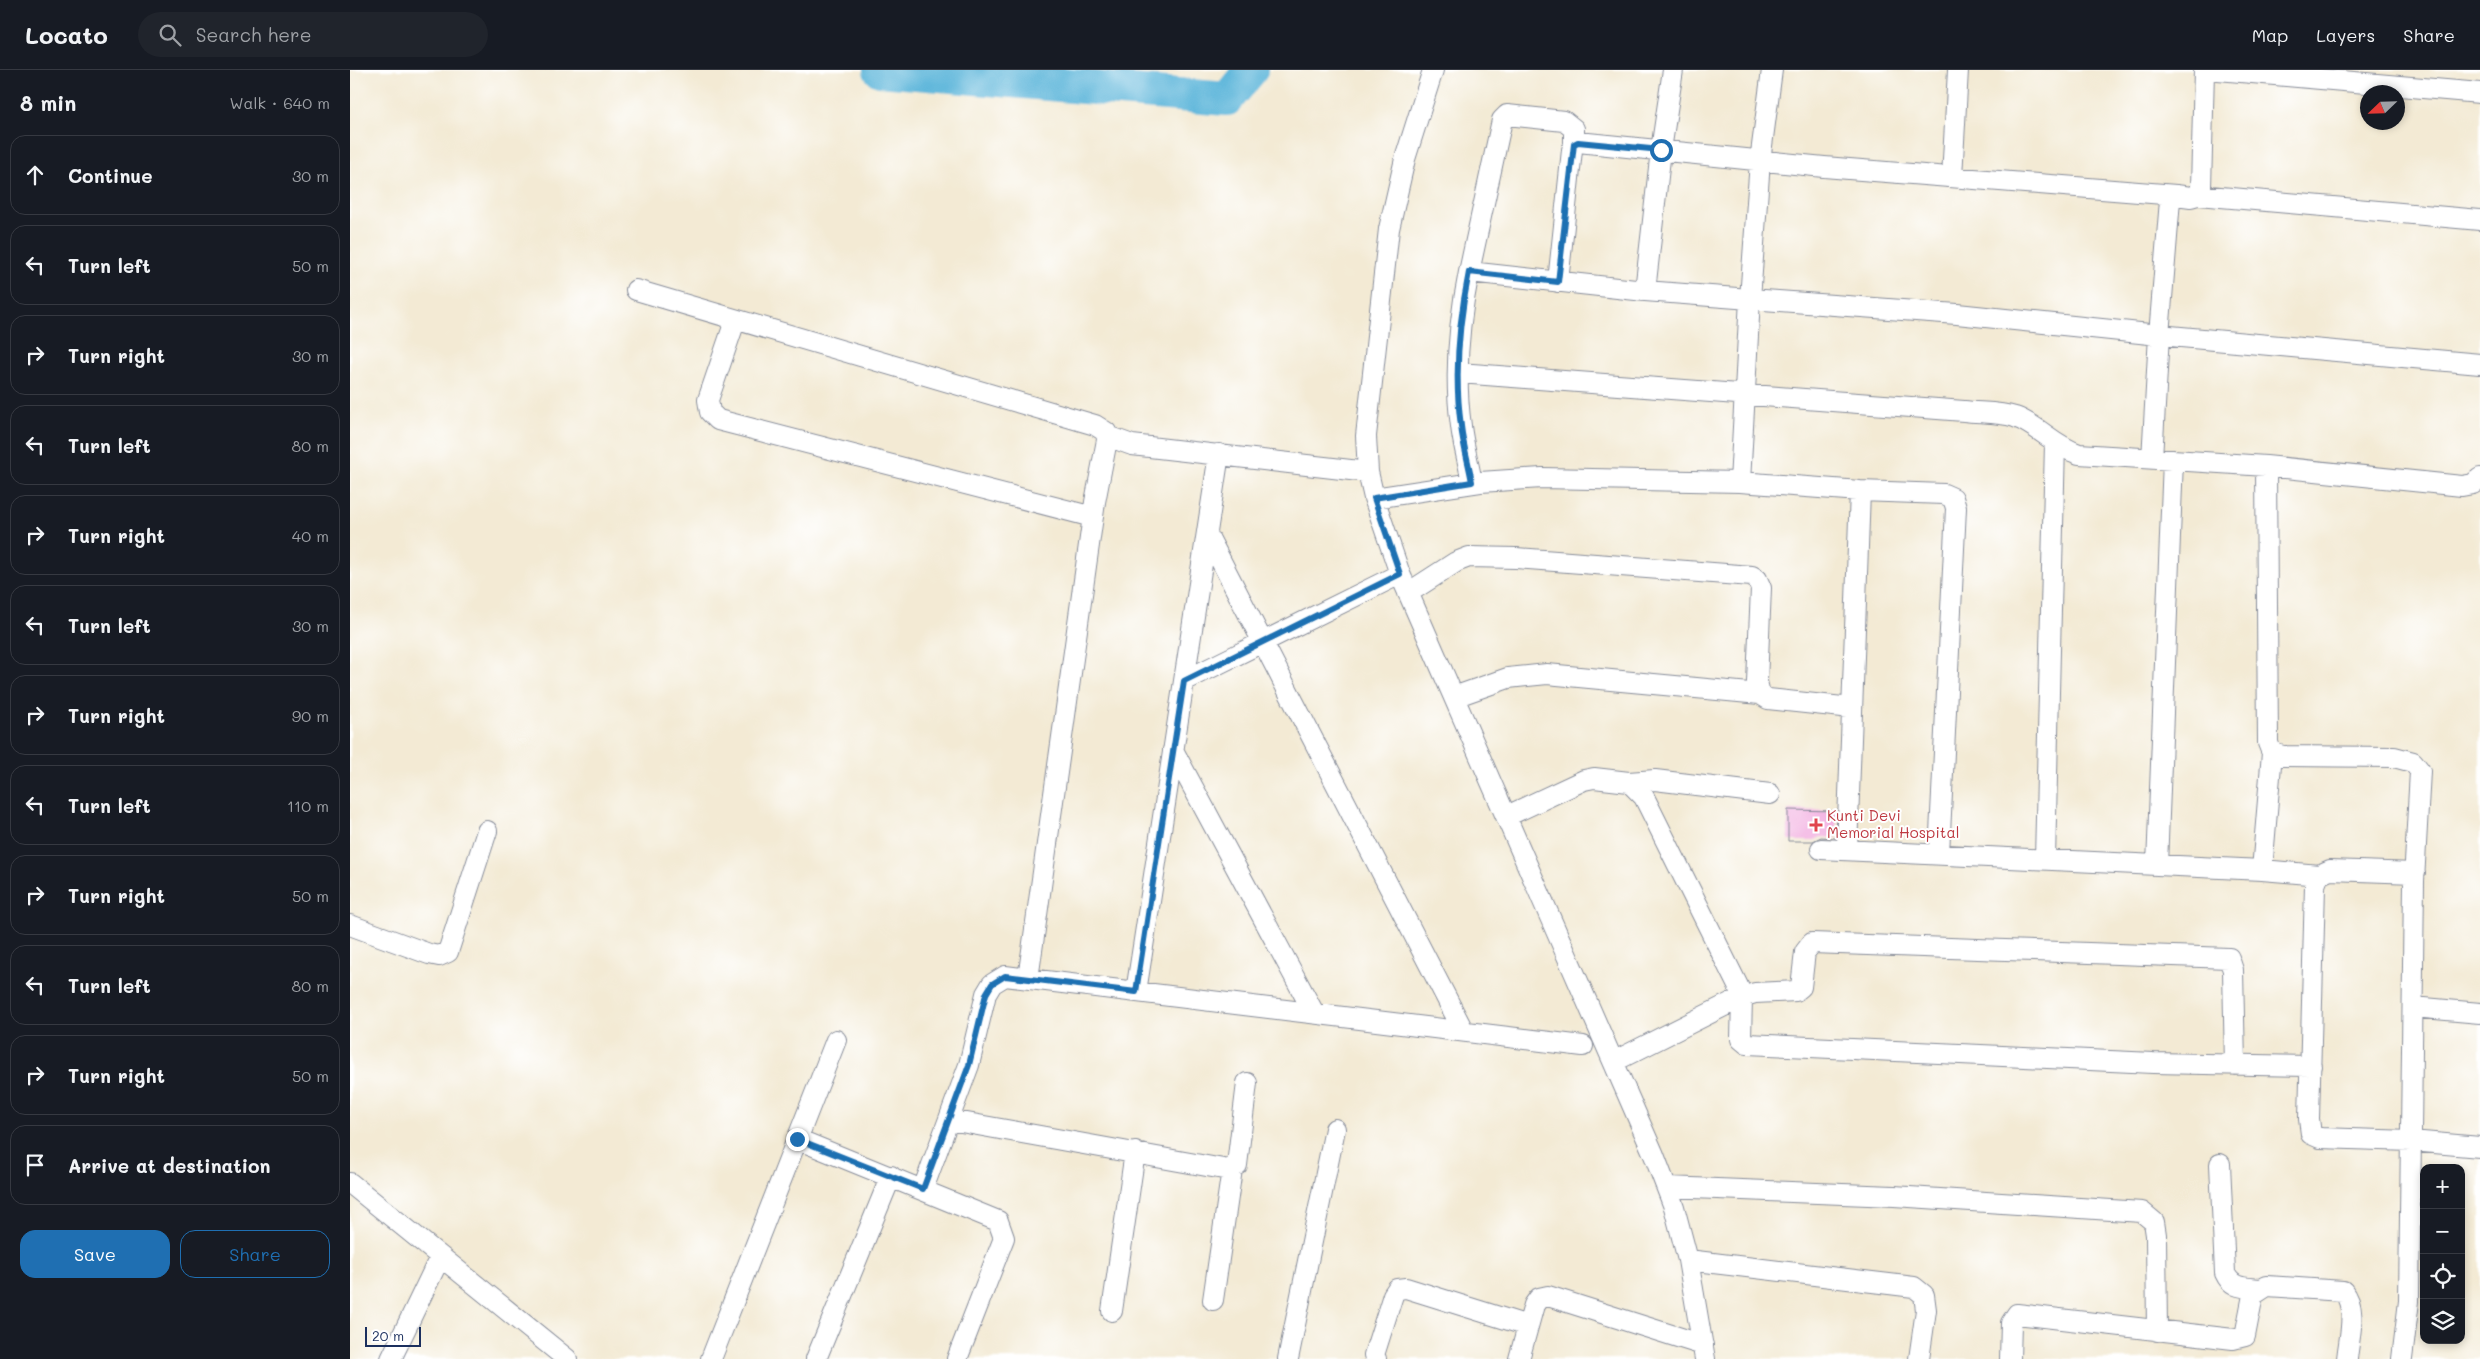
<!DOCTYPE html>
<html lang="en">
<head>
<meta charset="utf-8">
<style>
	body { margin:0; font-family:Mali,sans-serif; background:#20242c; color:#f1f3f6 }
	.controls { position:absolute; right:15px; bottom:15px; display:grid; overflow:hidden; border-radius:10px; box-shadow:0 2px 8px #0003 }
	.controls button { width:45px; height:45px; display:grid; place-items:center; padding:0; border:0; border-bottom:1px solid #363941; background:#171b24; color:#f1f3f6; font:25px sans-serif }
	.compass { position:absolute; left:2010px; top:15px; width:45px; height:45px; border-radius:50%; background:#171b24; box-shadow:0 2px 8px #0003; rotate:247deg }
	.scale { position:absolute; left:15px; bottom:12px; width:56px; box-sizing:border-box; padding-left:5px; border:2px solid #1b2f5e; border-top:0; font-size:14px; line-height:18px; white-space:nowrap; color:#1b2f5e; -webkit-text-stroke:4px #fff; paint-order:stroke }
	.stop { position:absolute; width:15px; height:15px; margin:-11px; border:4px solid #1f6fb2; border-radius:50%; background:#fff }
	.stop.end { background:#1f6fb2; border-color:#fff; box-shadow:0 1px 5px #0008 }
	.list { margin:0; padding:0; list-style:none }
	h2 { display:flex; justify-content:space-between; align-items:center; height:65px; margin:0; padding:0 20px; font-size:21px }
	h2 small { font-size:16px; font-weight:400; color:#9ea1a6 }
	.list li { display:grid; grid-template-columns:32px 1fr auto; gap:15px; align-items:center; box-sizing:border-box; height:80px; margin:0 10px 10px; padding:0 10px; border:1px solid #363941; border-radius:15px }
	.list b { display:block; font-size:19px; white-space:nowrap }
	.list em { font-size:16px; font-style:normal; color:#9ea1a6 }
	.actions { display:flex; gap:10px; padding:15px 20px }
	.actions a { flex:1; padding:11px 0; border:1px solid #1f6fb2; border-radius:15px; text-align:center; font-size:18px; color:#1f6fb2 }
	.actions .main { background:#1f6fb2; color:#fff }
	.icon { flex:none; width:28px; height:28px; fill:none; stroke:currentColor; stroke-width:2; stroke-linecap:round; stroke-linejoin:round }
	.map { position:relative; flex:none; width:2130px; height:1289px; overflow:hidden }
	header { display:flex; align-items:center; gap:30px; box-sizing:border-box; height:70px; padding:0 25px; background:#171b24; border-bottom:1px solid #363941 }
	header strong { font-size:24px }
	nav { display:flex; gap:28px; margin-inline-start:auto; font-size:18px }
	.search { width:350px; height:45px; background:#20242c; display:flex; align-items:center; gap:12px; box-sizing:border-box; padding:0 18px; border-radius:28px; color:#9ea1a6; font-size:19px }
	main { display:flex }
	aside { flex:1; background:#171b24 }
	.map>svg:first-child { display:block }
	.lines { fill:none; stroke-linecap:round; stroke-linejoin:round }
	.river { stroke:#5db6da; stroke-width:34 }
	.building { fill:#f1a9de }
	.minor-casing { stroke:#878c99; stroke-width:22 }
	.minor { stroke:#fff; stroke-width:20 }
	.route { stroke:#1f6fb2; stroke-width:6 }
	.health-dot { fill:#e0444e; stroke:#fff; stroke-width:2 }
	.labels { text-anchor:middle; stroke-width:4; stroke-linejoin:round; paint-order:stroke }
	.health-label { font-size:15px; fill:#be3a42; stroke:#fff; text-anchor:start }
</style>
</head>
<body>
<header>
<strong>Locato</strong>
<div class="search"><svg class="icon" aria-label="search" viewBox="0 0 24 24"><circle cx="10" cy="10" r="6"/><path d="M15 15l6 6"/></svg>Search here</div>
<nav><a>Map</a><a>Layers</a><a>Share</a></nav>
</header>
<main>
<aside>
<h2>8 min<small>Walk · 640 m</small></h2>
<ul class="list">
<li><svg class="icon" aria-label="ahead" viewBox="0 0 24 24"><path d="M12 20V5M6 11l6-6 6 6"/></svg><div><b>Continue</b></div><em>30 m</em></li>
<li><svg class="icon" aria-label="left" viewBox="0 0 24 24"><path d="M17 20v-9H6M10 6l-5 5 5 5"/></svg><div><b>Turn left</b></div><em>50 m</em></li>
<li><svg class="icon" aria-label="right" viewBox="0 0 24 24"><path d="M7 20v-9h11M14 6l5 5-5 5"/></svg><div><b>Turn right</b></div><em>30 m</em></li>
<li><svg class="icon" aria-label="left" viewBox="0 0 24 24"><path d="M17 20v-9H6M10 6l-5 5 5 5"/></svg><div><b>Turn left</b></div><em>80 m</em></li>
<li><svg class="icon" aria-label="right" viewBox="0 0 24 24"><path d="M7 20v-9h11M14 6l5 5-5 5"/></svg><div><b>Turn right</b></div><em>40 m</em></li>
<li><svg class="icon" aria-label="left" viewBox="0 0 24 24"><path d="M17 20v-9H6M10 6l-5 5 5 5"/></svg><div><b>Turn left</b></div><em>30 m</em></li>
<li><svg class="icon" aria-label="right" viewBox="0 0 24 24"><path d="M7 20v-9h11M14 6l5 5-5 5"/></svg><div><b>Turn right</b></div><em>90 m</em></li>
<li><svg class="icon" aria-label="left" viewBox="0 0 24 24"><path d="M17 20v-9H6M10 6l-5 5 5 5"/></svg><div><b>Turn left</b></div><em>110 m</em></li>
<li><svg class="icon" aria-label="right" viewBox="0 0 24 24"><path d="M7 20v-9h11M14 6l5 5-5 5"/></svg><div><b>Turn right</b></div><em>50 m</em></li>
<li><svg class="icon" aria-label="left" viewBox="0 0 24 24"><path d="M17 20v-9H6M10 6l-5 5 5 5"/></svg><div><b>Turn left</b></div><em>80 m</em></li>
<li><svg class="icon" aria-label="right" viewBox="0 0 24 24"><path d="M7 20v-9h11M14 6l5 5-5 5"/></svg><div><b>Turn right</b></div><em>50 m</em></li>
<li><svg class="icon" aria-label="arrive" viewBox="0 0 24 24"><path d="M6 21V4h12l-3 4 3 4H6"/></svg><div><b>Arrive at destination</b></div></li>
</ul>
<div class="actions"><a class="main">Save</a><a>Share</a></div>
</aside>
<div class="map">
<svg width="2130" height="1289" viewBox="0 0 2130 1289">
	<rect width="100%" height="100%" fill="#fff"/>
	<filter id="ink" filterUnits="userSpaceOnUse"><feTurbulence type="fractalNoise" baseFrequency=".02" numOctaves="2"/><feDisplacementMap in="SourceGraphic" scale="10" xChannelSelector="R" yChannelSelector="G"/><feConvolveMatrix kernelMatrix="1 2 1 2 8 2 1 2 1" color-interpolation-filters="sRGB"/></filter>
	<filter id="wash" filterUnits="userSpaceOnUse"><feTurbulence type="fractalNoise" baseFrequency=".0096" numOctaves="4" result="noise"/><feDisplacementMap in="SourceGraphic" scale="20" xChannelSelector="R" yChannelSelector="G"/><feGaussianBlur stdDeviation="1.12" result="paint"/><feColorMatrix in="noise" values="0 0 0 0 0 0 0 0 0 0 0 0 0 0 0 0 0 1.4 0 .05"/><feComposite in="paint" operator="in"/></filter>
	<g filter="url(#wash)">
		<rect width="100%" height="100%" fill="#f3ead4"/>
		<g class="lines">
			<path class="river" d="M 530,0 L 877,29 L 901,0"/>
		</g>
		<g id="blocks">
			<path class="building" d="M 1438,740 L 1487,741 L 1486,768 L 1471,767 L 1463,771 L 1438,771 Z"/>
		</g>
	</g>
	<g filter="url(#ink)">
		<use href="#blocks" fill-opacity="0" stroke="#878c99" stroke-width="1"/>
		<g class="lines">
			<defs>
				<path id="minor" d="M 1083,0 L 1055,89 L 1039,159 L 1016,366 L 1018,402 L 1024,428 L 1050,504 L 1304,1085 L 1324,1137 L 1338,1190 L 1355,1289
					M 1868,0 L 2130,23
					M 1224,74 L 1224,59 L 1214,51 L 1157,45 L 1152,50 L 1119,202 L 1295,221 L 1400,229 L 1410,91 L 1422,0
					M 1602,107 L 1608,0
					M 1848,125 L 2130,150
					M 1119,202 C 1109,251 1104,306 1111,356 C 1113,375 1119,394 1122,413
					M 1208,212 L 1222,80 L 1224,74 L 1228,72 L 1474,97 L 1826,125
					M 286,220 L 745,355 L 756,362 L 757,370 L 745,432 L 678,909
					M 1295,221 L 1311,80 L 1323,0
					M 385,251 L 358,330 L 360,342 L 368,350 L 743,447
					M 1109,303 L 1614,341 C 1630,343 1649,342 1665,347 C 1688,355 1704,376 1729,384 L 1916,396 L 2112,416 L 2123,414 L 2130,408
					M 757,366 L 782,375 L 1018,402
					M 1802,389 L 1809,265 L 2130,294
					M 1916,396 L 1918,673 L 1922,683 L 1933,686 L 2044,687 L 2063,692 L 2070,701 L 2064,811 L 2059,1231 L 2052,1289
					M 1390,412 L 1510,421 L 1594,424 L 1603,428 L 1606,438 L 1589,784
					M 1024,428 L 1130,412 L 1192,408 L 1390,412 L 1400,229 L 1607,244 L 1809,265 L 1820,130 L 1826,125 L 1841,127 L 1848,125 L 1851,118 L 1854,0
					M 857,464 L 1113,960
					M 1058,523 L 1106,492 L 1119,487 L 1166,488 L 1402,506 L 1407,509 L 1411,518 L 1407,612 L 1410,624 L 1418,629 L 1502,638
					M 834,611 L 1050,504
					M 1104,627 L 1158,608 L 1197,604 L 1410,624
					M 823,680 L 964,943
					M 1279,712 L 1305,710 L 1420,724
					M 1157,746 L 1234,710 L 1244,708 L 1279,712 L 1294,727 L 1388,916 L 1392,927 L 1391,969 L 1397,974 L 1803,993 L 1961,996
					M 1471,779 L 1912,800 L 1969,805
					M 1497,780 L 1510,421
					M 1695,789 L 1705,373
					M 1807,795 L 1823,390
					M 1912,800 L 1922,683
					M 2065,803 L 1980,800 L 1969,805 L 1965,815 L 1959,1049 L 1961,1064 L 1970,1068 L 2061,1071 L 2130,1077
					M 0,855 L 79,884 L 89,886 L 98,882 L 137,761
					M 786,922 L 869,384
					M 2063,937 L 2130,943
					M 1265,991 L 1392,927 L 1405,923 L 1446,921 L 1451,917 L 1455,882 L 1462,873 L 1879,888 L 1883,900 L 1885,995
					M 600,1050 L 879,1100 L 887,1095 L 897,1013
					M 447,1069 L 648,1151 L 654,1168 L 607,1289
					M 1870,1094 L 1875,1203 C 1882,1219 1894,1217 1910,1219
					M 0,1113 L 217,1289
					M 1317,1117 L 1544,1126 L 1792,1142 L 1804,1152 L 1806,1165 L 1807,1261
					M 573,1119 L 619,995 L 636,924 L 642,914 L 655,906 L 1233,976
					M 1338,1190 L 1564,1217 L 1574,1225 L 1576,1240 L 1569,1289
					M 863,1230 L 882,1099
					M 762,1241 L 785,1082
					M 41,1289 L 90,1187
					M 361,1289 L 486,970
					M 466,1289 L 541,1106
					M 938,1289 L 985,1059
					M 1026,1289 L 1024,1285 L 1043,1225 L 1047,1219 L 1056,1218 L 1178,1256
					M 1169,1289 L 1184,1235 L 1189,1228 L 1198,1226 L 1353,1275
					M 1660,1289 L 1661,1253 L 1667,1244 L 1883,1269 L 1895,1266 L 1903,1225 L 1917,1216 L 1993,1221 C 2008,1238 1999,1267 1997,1289"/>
			</defs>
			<use href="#minor" class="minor-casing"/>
			<use href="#minor" class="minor"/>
		</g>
	</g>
	<g class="lines" filter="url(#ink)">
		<path class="route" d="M 447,1069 L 573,1119 L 619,995 L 636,924 L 642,914 L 655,906 L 786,922 L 834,611 L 1050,504 L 1024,428 L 1122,412 C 1119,394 1113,375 1111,356 C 1104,306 1109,251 1119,202 L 1208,212 L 1224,74 L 1228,72 L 1311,80"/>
	</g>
	<path class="health-dot" d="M1463.5 747.5h5v5h5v5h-5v5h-5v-5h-5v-5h5z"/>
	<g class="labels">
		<g class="health-label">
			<text x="1477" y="751">Kunti Devi<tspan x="1477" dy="17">Memorial Hospital</tspan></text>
		</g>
	</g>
</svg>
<div class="controls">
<button>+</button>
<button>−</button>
<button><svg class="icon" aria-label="locate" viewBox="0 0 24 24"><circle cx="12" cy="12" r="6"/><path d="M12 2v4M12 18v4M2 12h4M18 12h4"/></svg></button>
<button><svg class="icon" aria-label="layers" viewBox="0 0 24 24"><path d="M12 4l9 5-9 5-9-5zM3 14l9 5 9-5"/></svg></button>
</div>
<svg class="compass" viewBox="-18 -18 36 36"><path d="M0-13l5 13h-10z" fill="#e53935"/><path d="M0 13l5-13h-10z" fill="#9ea1a6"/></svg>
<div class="scale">20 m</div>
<div class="stop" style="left:1311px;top:80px"></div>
<div class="stop end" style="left:447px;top:1069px"></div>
</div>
</main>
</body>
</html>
